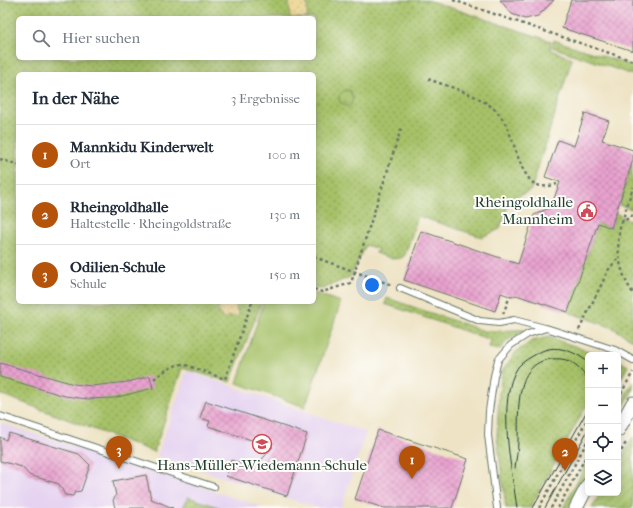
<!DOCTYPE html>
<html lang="de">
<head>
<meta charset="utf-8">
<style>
	body { margin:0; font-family:"IM FELL French Canon",serif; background:#f6f6f7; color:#1f2937 }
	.controls { position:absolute; right:12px; bottom:12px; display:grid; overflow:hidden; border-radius:6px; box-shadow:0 2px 10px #0003 }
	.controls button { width:36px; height:36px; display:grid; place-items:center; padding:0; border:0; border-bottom:1px solid #e0e1e3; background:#fff; color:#1f2937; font:20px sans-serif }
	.you { position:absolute; left:372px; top:285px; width:14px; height:14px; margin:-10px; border:3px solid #fff; border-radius:50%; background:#1a73e8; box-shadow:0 0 0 6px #1a73e833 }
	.badge { display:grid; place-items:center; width:26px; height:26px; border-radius:50%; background:#b45309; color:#fff; font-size:13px; font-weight:700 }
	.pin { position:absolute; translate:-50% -33px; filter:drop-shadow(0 1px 2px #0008) }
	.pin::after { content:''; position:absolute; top:21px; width:14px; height:12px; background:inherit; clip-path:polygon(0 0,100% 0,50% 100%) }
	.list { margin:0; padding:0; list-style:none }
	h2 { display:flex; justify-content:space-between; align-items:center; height:52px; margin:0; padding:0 16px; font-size:17px }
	h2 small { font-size:13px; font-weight:400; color:#747a83 }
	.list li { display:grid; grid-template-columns:26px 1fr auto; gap:12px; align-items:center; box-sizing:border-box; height:60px; padding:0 16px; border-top:1px solid #e0e1e3 }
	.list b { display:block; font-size:15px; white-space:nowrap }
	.list p { margin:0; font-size:13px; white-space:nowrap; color:#747a83 }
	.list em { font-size:13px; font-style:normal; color:#747a83 }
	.icon { flex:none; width:22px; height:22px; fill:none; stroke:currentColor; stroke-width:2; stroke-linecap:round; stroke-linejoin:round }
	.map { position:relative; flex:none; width:633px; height:508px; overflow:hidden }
	.search { position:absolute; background:#fff; box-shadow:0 2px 10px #0003; left:16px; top:16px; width:300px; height:44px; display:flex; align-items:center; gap:10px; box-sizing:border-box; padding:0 14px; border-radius:6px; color:#747a83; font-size:15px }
	.panel { position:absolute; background:#fff; box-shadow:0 2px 10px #0003; left:16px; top:72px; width:300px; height:232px; border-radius:6px }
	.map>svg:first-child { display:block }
	.built { fill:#e5d3f1 }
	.grass { fill:url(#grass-dots); stroke:#627f4e; fill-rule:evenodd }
	.wetland { fill:url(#wetland-marsh); stroke:#627f4e }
	.sand { fill:url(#sand-dots); stroke:#868c69 }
	.garden { fill:url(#garden-furrows); stroke:#627f4e }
	.pitch { fill:#a6c167; stroke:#627f4e }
	.building { fill:url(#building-cross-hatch) }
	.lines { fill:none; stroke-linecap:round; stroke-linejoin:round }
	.lane-casing { stroke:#677767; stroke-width:8 }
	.street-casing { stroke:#677767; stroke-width:15 }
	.path { stroke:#677767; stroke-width:2.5; stroke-dasharray:3 3; stroke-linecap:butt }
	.lane { stroke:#fff; stroke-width:6 }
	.street { stroke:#fff; stroke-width:13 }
	.tram { stroke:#1f3d34; stroke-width:1 }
	.labels { text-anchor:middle; stroke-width:4; stroke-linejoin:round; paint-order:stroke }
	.poi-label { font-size:15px; fill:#1f3d34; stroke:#fdfcf7; text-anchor:end }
</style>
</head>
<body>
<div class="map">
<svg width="633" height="508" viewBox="0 0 633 508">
	<defs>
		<pattern id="grass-dots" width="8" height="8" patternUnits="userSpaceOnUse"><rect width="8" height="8" fill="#a6c167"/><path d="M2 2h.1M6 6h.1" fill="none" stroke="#879e56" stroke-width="1.8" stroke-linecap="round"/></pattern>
		<pattern id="wetland-marsh" width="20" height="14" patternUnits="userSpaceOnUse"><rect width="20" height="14" fill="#a6c167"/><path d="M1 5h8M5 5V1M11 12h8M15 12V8" fill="none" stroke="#879e56"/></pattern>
		<pattern id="sand-dots" width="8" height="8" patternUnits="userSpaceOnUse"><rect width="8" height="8" fill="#eeda9e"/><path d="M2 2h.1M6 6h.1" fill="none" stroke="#ccbc89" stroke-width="1.8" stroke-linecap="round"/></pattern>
		<pattern id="garden-furrows" width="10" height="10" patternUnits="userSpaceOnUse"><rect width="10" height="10" fill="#a6c167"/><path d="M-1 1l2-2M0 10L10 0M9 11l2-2" fill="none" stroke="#879e56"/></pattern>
		<pattern id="building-cross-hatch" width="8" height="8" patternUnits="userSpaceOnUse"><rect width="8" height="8" fill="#e9a2cf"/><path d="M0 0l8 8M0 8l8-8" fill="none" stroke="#bc85a9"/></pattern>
	</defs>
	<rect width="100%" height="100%" fill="#fdfcf7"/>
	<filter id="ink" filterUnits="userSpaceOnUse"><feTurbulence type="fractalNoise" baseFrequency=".025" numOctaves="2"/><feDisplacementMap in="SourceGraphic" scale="8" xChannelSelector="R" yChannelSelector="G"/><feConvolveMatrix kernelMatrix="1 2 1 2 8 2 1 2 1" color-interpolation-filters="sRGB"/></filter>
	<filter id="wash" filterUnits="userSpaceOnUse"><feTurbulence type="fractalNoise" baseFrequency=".012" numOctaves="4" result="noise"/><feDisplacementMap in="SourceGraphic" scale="16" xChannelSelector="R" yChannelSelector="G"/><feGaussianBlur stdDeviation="0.9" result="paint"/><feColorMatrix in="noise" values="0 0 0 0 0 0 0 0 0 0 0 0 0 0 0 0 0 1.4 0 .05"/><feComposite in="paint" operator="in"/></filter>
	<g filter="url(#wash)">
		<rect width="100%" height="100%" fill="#eee3c5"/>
		<path class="built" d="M 187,371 L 366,432 L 341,508 L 318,508 L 157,456 Z
			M 0,423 L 190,483 L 264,508 L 0,508 Z"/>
		<path class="grass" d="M 0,0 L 428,0 L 551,41 L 550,49 L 572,59 L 531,190 L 510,200 L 500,229 L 482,237 L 418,216 L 405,255 C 398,263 385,256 376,253 L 378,249 L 366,245 L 350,277 L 322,289 L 314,287 L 314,74 L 18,74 L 18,302 L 262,302 L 230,382 L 182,368 L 154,452 L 0,394 ZM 18,18 L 314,18 L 314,58 L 18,58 Z
			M 554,40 L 633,66 L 633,75 L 552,47 Z
			M 632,162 L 633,208 L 631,209 L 619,205 Z
			M 616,213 L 629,221 L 633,219 L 633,340 L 611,327 L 568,312 L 598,223 L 611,228 Z
			M 387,298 L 484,331 C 498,332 511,329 525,330 L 508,340 L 499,350 L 489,348 L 491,340 L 385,304 Z
			M 548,337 L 589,351 L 607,355 L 588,355 L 588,407 L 586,406 L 530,508 L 506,508 L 497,437 L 499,392 L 503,370 L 516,352 L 532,341 Z
			M 618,360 L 628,366 L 618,384 Z
			M 633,382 L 633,390 L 618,416 L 618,408 Z
			M 588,461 L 588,471 L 568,508 L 563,508 Z"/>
		<path class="wetland" d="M 349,90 L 353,97 L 351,105 L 348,107 L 340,102 L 339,96 L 343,91 Z"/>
		<path class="sand" d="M 289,0 L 305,0 L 307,5 L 307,18 L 290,18 Z
			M 222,302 L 238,302 L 236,309 L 239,314 L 236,317 L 229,316 L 223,319 L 218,310 Z"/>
		<path class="garden" d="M 633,437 L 633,508 L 592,508 L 600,493 L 618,493 L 618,463 Z
			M 188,497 L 221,508 L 183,508 Z"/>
		<path class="pitch" d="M 314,293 L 341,302 L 305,407 L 237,383 L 264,302 L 314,302 Z"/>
		<g id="blocks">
			<path class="building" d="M 500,0 L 554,0 L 538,16 L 525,19 L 512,14 Z
				M 571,0 L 633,0 L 633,51 L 562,28 Z
				M 585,113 L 609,121 L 602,140 L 633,150 L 633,160 L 611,228 L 598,223 L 568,312 L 516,295 L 512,297 L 501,293 L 495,311 L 404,280 L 421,231 L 518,264 L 534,215 L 551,207 L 560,182 L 545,177 L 558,140 L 574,146 Z
				M 0,363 L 74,384 L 91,386 L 128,382 L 150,376 L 153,388 L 114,398 L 87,399 L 65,396 L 0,377 Z
				M 206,401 L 307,434 L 287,496 L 226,476 L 231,460 L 254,468 L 273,447 L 208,426 L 210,421 L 200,418 Z
				M 378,430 L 468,459 L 452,508 L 384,508 L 355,499 Z
				M 9,433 L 79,454 L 90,465 L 81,491 L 75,492 L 73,496 L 65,495 L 59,484 L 29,475 L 22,467 L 0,461 L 0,437 L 6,440 Z
				M 146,475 L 151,499 L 173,508 L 115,508 L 113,500 L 116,496 L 113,481 Z"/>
		</g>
	</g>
	<g filter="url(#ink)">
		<use href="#blocks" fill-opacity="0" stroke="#677767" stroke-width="1"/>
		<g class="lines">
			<defs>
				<path id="lane" d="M 400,288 L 480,321 L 499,323 L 514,320 L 545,328
					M 0,416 L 214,487
					M 497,508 L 488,435 L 489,411 L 494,376 L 498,360 L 511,345 L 528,334 L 546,328 L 615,350 L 633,360"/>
				<path id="street" d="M 618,430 L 633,403
					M 576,508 L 588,485"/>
			</defs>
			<use href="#lane" class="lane-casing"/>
			<use href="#street" class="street-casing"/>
			<path class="path" d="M 453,0 L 633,61
				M 428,79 C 449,87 475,93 493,108 C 515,127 513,161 531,181 C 538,188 548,187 557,184
				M 0,159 L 18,165
				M 633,215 L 621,223 C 615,246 619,273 633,293
				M 622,222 L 633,187
				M 314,257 L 392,285
				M 314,289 L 322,292 L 351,283 L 402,126
				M 503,314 L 510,296
				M 579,330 L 609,269 L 619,257
				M 154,379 C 163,372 172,365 183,364 L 225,379 L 252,302
				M 618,399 L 633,372
				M 618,456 L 627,441
				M 539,508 L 588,418
				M 551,508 L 588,440
				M 558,508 L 588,453"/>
			<use href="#lane" class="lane"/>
			<use href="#street" class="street"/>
			<path class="tram" d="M 515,468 C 516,459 518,450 518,441 C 519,409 513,355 561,359 C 573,360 583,369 588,381
				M 517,508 C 512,471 496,399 518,367 C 523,361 531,357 538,353 C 555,343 574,351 588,362
				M 533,508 L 588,409
				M 545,508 L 588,430"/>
		</g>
	</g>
	<defs>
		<symbol id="civic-ring" viewBox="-11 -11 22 22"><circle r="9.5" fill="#fdfcf7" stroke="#d1495b" stroke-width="1.5"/><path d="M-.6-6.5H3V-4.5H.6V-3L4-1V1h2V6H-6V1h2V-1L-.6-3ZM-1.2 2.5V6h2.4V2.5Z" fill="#d1495b"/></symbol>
		<symbol id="school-ring" viewBox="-11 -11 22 22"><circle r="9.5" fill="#fdfcf7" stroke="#d1495b" stroke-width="1.5"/><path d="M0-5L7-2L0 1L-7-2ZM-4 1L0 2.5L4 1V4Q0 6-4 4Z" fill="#d1495b"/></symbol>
	</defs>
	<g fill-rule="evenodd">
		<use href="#civic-ring" x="576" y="200" width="22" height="22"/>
		<use href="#school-ring" x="251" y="433" width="22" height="22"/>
	</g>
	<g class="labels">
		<g class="poi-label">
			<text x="573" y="207">Rheingoldhalle<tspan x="573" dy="17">Mannheim</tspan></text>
			<text x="262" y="470" text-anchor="middle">Hans-Müller-Wiedemann-Schule</text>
		</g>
	</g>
</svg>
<div class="controls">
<button>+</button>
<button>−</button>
<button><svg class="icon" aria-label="locate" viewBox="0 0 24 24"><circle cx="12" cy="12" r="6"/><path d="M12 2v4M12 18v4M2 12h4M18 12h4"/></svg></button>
<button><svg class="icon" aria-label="layers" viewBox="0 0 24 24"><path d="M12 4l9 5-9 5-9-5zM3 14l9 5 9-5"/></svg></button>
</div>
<div class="you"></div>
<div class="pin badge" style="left:412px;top:479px">1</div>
<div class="pin badge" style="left:565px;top:471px">2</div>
<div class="pin badge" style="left:119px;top:469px">3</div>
<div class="search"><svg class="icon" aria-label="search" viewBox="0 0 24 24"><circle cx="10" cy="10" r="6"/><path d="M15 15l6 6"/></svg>Hier suchen</div>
<section class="panel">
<h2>In der Nähe<small>3 Ergebnisse</small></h2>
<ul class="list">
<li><span class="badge">1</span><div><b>Mannkidu Kinderwelt</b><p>Ort</p></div><em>100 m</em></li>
<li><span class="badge">2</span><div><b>Rheingoldhalle</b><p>Haltestelle · Rheingoldstraße</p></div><em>130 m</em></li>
<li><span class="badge">3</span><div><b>Odilien-Schule</b><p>Schule</p></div><em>150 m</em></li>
</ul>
</section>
</div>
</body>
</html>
